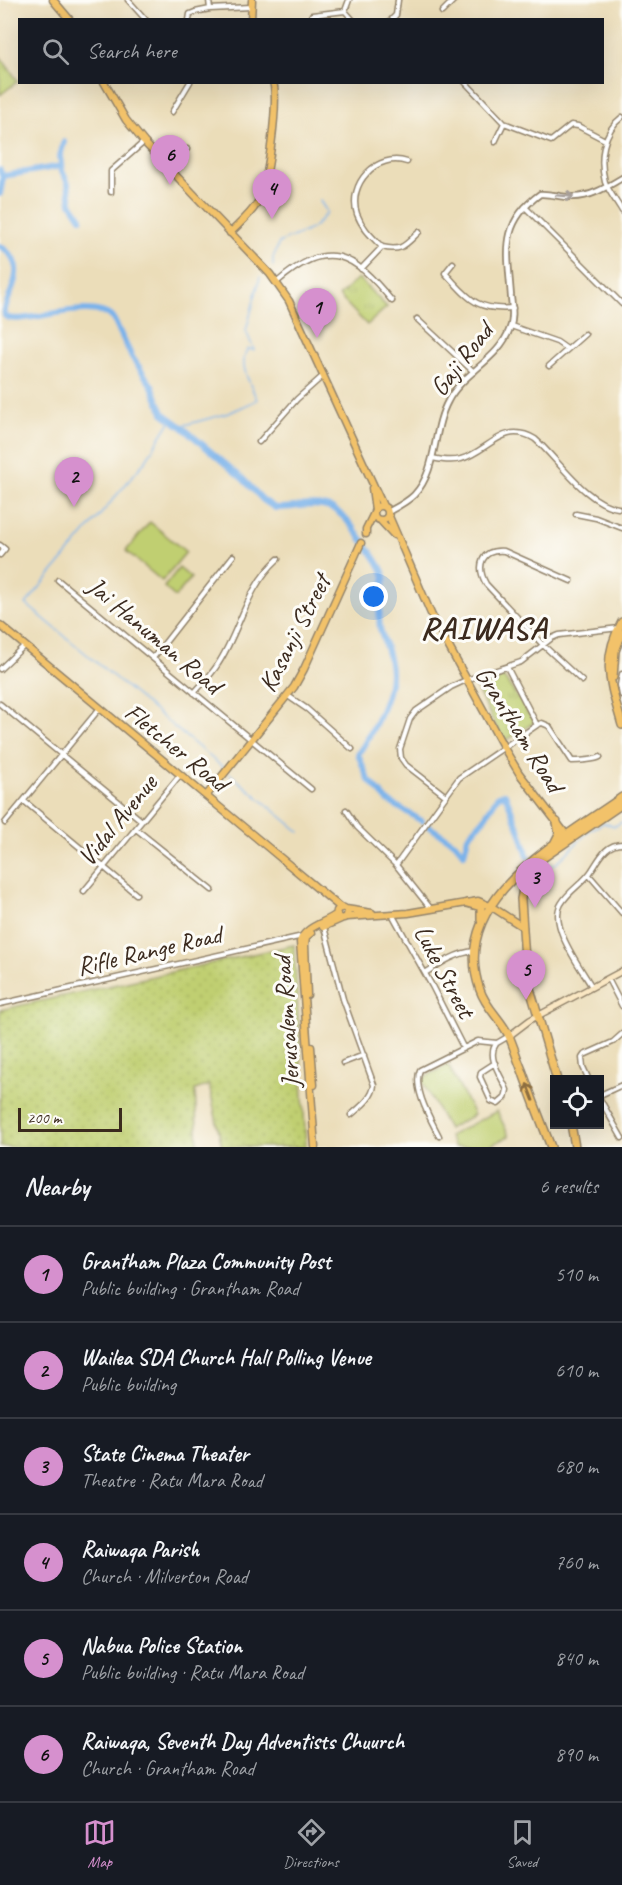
<!DOCTYPE html>
<html lang="en">
<head>
<meta charset="utf-8">
<style>
	body { margin:0; font-family:Caveat,sans-serif; background:#20242c; color:#f1f3f6 }
	.controls { position:absolute; right:18px; bottom:18px; display:grid; overflow:hidden; border-radius:0px; box-shadow:0 6px 24px #0002 }
	.controls button { width:54px; height:54px; display:grid; place-items:center; padding:0; border:0; border-bottom:2px solid #363941; background:#171b24; color:#f1f3f6; font:30px sans-serif }
	.scale { position:absolute; left:18px; bottom:15px; width:104px; box-sizing:border-box; padding-left:6px; border:3px solid #3b2a1e; border-top:0; font-size:16px; line-height:21px; white-space:nowrap; color:#3b2a1e; -webkit-text-stroke:4px #fdfcf7; paint-order:stroke }
	.you { position:absolute; left:374px; top:597px; width:21px; height:21px; margin:-15px; border:4px solid #fff; border-radius:50%; background:#1a73e8; box-shadow:0 0 0 9px #1a73e833 }
	.badge { display:grid; place-items:center; width:39px; height:39px; border-radius:50%; background:#d690ce; color:#111; font-size:20px; font-weight:700 }
	.pin { position:absolute; translate:-50% -50px; filter:drop-shadow(0 2px 3px #0008) }
	.pin::after { content:''; position:absolute; top:32px; width:21px; height:18px; background:inherit; clip-path:polygon(0 0,100% 0,50% 100%) }
	.list { margin:0; padding:0; list-style:none }
	h2 { display:flex; justify-content:space-between; align-items:center; height:78px; margin:0; padding:0 24px; font-size:26px }
	h2 small { font-size:20px; font-weight:400; color:#9ea1a6 }
	.list li { display:grid; grid-template-columns:39px 1fr auto; gap:18px; align-items:center; box-sizing:border-box; height:96px; padding:0 24px; border-top:2px solid #363941 }
	.list b { display:block; font-size:22px; white-space:nowrap }
	.list p { margin:0; font-size:20px; white-space:nowrap; color:#9ea1a6 }
	.list em { font-size:20px; font-style:normal; color:#9ea1a6 }
	.icon { flex:none; width:33px; height:33px; fill:none; stroke:currentColor; stroke-width:2; stroke-linecap:round; stroke-linejoin:round }
	.map { position:relative; flex:none; width:622px; height:1147px; overflow:hidden }
	.search { position:absolute; background:#171b24; box-shadow:0 6px 24px #0002; left:18px; right:18px; top:18px; height:66px; display:flex; align-items:center; gap:15px; box-sizing:border-box; padding:0 21px; border-radius:0px; color:#9ea1a6; font-size:22px }
	.sheet { height:654px; background:#171b24 }
	nav { display:flex; justify-content:space-around; align-items:center; box-sizing:border-box; height:84px; border-top:2px solid #363941; background:#171b24; font-size:16px; color:#9ea1a6 }
	nav a { display:grid; justify-items:center; gap:3px }
	nav .on { color:#d690ce }
	.map>svg:first-child { display:block }
	.grass { fill:url(#grass-dots); stroke:#7e7c48; stroke-width:1.5 }
	.park { fill:url(#park-tufts); stroke:#7e7c48; stroke-width:1.5 }
	.pitch { fill:#c0cf71; stroke:#7e7c48; stroke-width:1.5 }
	.lines { fill:none; stroke-linecap:round; stroke-linejoin:round }
	.stream { stroke:#7ab2ea; stroke-width:1.5 }
	.river { stroke:#7ab2ea; stroke-width:6 }
	.minor-casing { stroke:#93846c; stroke-width:7 }
	.tertiary-casing { stroke:#93846c; stroke-width:8 }
	.secondary-casing { stroke:#93846c; stroke-width:8 }
	.primary-casing { stroke:#93846c; stroke-width:9 }
	.trunk-casing { stroke:#93846c; stroke-width:10 }
	.minor { stroke:#fff; stroke-width:4 }
	.tertiary { stroke:#fff; stroke-width:4.5 }
	.secondary { stroke:#fae7c3; stroke-width:5 }
	.primary { stroke:#f2c26a; stroke-width:6 }
	.trunk { stroke:#f2c26a; stroke-width:7 }
	.oneway { stroke:#a79f9a }
	.oneway2 { stroke:#8d6e40 }
	.labels { text-anchor:middle; stroke-width:6; stroke-linejoin:round; paint-order:stroke }
	.street-label { font-size:26px; fill:#3b2a1e; stroke:#fdfcf7 }
	.district-label { font-size:32px; font-weight:bold; letter-spacing:1.5px; fill:#3b2a1e; stroke:#fdfcf7 }
</style>
</head>
<body>
<div class="map">
<svg width="622" height="1147" viewBox="0 0 622 1147">
	<defs>
		<pattern id="grass-dots" width="8" height="8" patternUnits="userSpaceOnUse" patternTransform="scale(1.5)"><rect width="8" height="8" fill="#c0cf71"/><path d="M2 2h.1M6 6h.1" fill="none" stroke="#a6b261" stroke-width="1.8" stroke-linecap="round"/></pattern>
		<pattern id="park-tufts" width="24" height="20" patternUnits="userSpaceOnUse" patternTransform="scale(1.5)"><rect width="24" height="20" fill="#c0cf71"/><path d="M3 7l-1-3M5 7V3M7 7l1-3M15 17l-1-3M17 17v-4M19 17l1-3" fill="none" stroke="#a6b261"/></pattern>
	</defs>
	<rect width="100%" height="100%" fill="#fdfcf7"/>
	<filter id="ink" filterUnits="userSpaceOnUse"><feTurbulence type="fractalNoise" baseFrequency=".0167" numOctaves="2"/><feDisplacementMap in="SourceGraphic" scale="12" xChannelSelector="R" yChannelSelector="G"/><feConvolveMatrix kernelMatrix="1 2 1 2 8 2 1 2 1" color-interpolation-filters="sRGB"/></filter>
	<filter id="wash" filterUnits="userSpaceOnUse"><feTurbulence type="fractalNoise" baseFrequency=".008" numOctaves="4" result="noise"/><feDisplacementMap in="SourceGraphic" scale="24" xChannelSelector="R" yChannelSelector="G"/><feGaussianBlur stdDeviation="1.35" result="paint"/><feColorMatrix in="noise" values="0 0 0 0 0 0 0 0 0 0 0 0 0 0 0 0 0 1.4 0 .05"/><feComposite in="paint" operator="in"/></filter>
	<g filter="url(#wash)">
		<rect width="100%" height="100%" fill="#ebddb9"/>
		<path class="grass" d="M 294,945 L 306,1147 L 222,1147 L 209,1085 L 195,1090 L 198,1147 L 0,1147 L 0,1010 Z"/>
		<path class="park" d="M 0,56 L 18,81 L 0,95 Z
			M 358,278 L 387,307 L 367,325 L 339,296 Z
			M 502,675 L 535,722 L 504,742 L 475,686 Z"/>
		<path class="pitch" d="M 150,522 L 186,552 L 162,581 L 126,551 Z
			M 179,568 L 191,578 L 175,597 L 164,587 Z
			M 448,1065 L 474,1115 L 448,1129 L 421,1079 Z
			M 497,1111 L 509,1136 L 487,1147 L 454,1147 L 449,1136 Z"/>
		<g class="lines">
			<path class="stream" d="M 273,266 L 273,258 L 279,243 C 301,231 310,236 327,212 L 320,201
				M 171,420 L 146,460 L 26,604 L 226,770
				M 181,426 L 229,413 L 257,400 C 251,384 237,365 248,349 L 254,350 L 246,331 L 260,277
				M 229,773 L 300,832
				M 539,870 L 557,863 L 590,830 L 603,823 L 615,826 L 622,822"/>
			<path class="river" d="M 64,142 L 60,156 L 62,171 L 68,183 L 71,203 L 81,218
				M 0,170 L 3,178 L 0,194
				M 3,176 L 61,166
				M 0,246 C 36,268 0,301 5,316 C 20,328 89,296 113,318 L 132,357 L 152,386 L 163,413 L 181,426 L 243,479 L 263,500 L 275,508 C 291,509 306,503 322,506 C 327,507 335,509 339,513 C 350,521 382,565 385,577 C 381,590 377,620 381,632 C 385,646 391,658 391,673 C 391,696 371,735 358,754 L 368,779 L 388,801 L 422,821
				M 428,826 L 455,843 L 464,854 L 468,836 L 483,820 L 498,796 L 505,794 L 521,834 L 528,857"/>
		</g>
	</g>
	<g filter="url(#ink)">
		<g class="lines">
			<defs>
				<path id="minor" d="M 128,0 L 146,20
					M 209,0 L 210,9
					M 345,11 L 349,0
					M 345,11 L 353,20
					M 442,12 L 454,0
					M 312,15 L 345,11
					M 189,20 L 190,14 L 195,12 L 210,9 L 251,7
					M 391,20 L 396,15 L 398,0
					M 465,82 L 504,123 L 551,141 L 571,125 L 578,126 L 605,140
					M 172,112 L 190,82
					M 622,117 C 603,131 599,159 605,182 C 609,192 617,202 622,211
					M 495,142 L 504,123
					M 160,158 L 178,150 L 187,149
					M 111,192 L 111,171 L 144,142
					M 525,207 L 622,304
					M 382,247 C 372,237 362,228 357,214 C 347,184 377,152 407,162
					M 453,263 L 445,273 C 469,298 475,311 513,308
					M 361,269 L 382,247 C 402,252 405,245 419,232
					M 276,283 C 328,237 353,253 392,301
					M 417,319 L 474,372
					M 511,326 L 557,342 L 567,349
					M 549,366 L 585,334
					M 259,442 L 297,399 L 324,375
					M 432,458 C 441,460 451,462 461,459 C 488,452 503,420 535,439 C 558,459 586,504 618,508
					M 576,514 L 596,518 L 622,528
					M 0,545 L 5,549 L 0,555
					M 58,580 L 311,789
					M 571,581 L 504,551 C 481,549 476,566 486,584 L 543,645 L 582,681
					M 153,658 L 233,556
					M 507,667 L 537,725
					M 0,669 L 24,646
					M 622,674 L 620,685 L 622,695
					M 194,693 C 202,684 212,674 218,664 C 241,629 245,589 278,559
					M 288,696 L 307,709 L 352,749
					M 0,704 L 142,821
					M 446,796 L 406,765 L 401,758 L 400,749 L 410,719 L 416,711 L 451,687 L 466,680 L 521,662 L 552,638 L 559,635 L 619,628
					M 24,801 L 136,894
					M 346,810 L 357,827 L 396,865 L 431,909
					M 5,823 L 100,708
					M 136,829 L 212,890
					M 396,865 L 459,778 L 537,725 L 542,723 L 549,726 L 572,761 C 577,761 596,760 600,757
					M 589,875 L 622,913
					M 84,891 L 180,775
					M 392,914 L 432,986 L 463,1047
					M 324,927 L 343,999 L 374,1085 C 373,1098 360,1107 351,1115
					M 425,973 C 441,963 456,953 474,951
					M 608,979 L 622,1006
					M 592,987 C 581,968 548,925 561,904 C 569,890 584,883 592,870 C 600,858 606,844 622,844
					M 0,1004 L 303,936
					M 343,1063 L 364,1055
					M 495,1063 L 481,1072 L 480,1077 L 491,1101 L 498,1104 L 505,1098 L 507,1090 C 502,1077 486,1057 496,1044
					M 589,1080 L 583,1067 L 582,1058 L 584,1055 L 613,1042 L 622,1034
					M 600,1095 L 622,1085
					M 600,1099 L 622,1138
					M 439,1136 C 431,1120 412,1088 420,1070 L 478,1041 L 497,1043 L 509,1036"/>
				<path id="tertiary" d="M 388,512 C 397,507 407,502 414,495 C 438,470 432,430 448,401 C 463,372 499,360 510,328 C 514,318 512,307 511,297 C 508,252 499,224 540,194 C 551,193 562,198 573,197 C 591,197 607,187 622,178"/>
				<path id="secondary" d="M 509,1036 L 530,1020 L 622,971"/>
				<path id="primary" d="M 53,0 L 70,20
					M 251,20 L 252,0
					M 104,82 L 126,120 L 144,142 L 270,274 L 289,301 L 383,506
					M 230,233 C 240,223 251,214 258,202 C 268,186 279,100 273,82
					M 372,488 L 375,510
					M374 513a7 7 0 1 1 14 0a7 7 0 1 1-14 0Z
					M 388,514 L 432,616 L 504,748 L 519,773 L 568,837
					M 380,520 L 394,535
					M 366,534 L 366,529 L 374,513
					M 0,625 L 341,908
					M 206,796 L 294,687 L 304,669 L 361,543
					M336.5 913a5.5 5.5 0 1 1 11 0a5.5 5.5 0 1 1-11 0Z
					M 346,909 L 372,913
					M 347,917 L 408,913 L 478,901 L 492,907 L 523,927
					M 323,927 L 341,919
					M 307,995 L 305,944 L 306,937 L 311,933
					M 311,1047 L 314,1085
					M 315,1147 L 300,942 C 304,927 325,923 337,914"/>
				<path id="trunk" d="M 622,622 C 600,661 611,685 622,725
					M 613,677 L 615,651 L 622,633
					M 555,842 L 559,834 L 557,822
					M 467,903 L 481,907 L 481,920
					M 557,1080 L 526,975 L 521,899 C 523,885 526,875 534,864 L 622,804
					M 571,1124 L 575,1147
					M 551,1147 C 541,1121 531,1096 522,1070 C 517,1059 514,1047 509,1036 C 501,1019 486,1008 480,990 C 447,899 562,840 622,797"/>
			</defs>
			<use href="#minor" class="minor-casing"/>
			<use href="#tertiary" class="tertiary-casing"/>
			<use href="#secondary" class="secondary-casing"/>
			<use href="#primary" class="primary-casing"/>
			<use href="#trunk" class="trunk-casing"/>
			<use href="#minor" class="minor"/>
			<use href="#tertiary" class="tertiary"/>
			<use href="#secondary" class="secondary"/>
			<use href="#primary" class="primary"/>
			<use href="#trunk" class="trunk"/>
		</g>
		<defs><path id="oneway-shaft" d="M-6 0H5M1.5-3L5.5 0L1.5 3" fill="none" stroke-width="1.6" stroke-linecap="round" stroke-linejoin="round" transform="scale(1.5)"/></defs>
		<use class="oneway" href="#oneway-shaft" transform="translate(565 196) rotate(4)"/>
		<use class="oneway2" href="#oneway-shaft" transform="translate(530 1092) rotate(-111)"/>
	</g>
	<g class="labels">
		<g class="street-label">
			<text transform="translate(461 359) rotate(-52)" y="9">Gaji Road</text>
			<text transform="translate(294 633) rotate(-63)" y="9">Kasanji Street</text>
			<text transform="translate(155 635) rotate(40)" y="9">Jai Hanuman Road</text>
			<text transform="translate(520 729) rotate(58)" y="9">Grantham Road</text>
			<text transform="translate(177 747) rotate(39)" y="9">Fletcher Road</text>
			<text transform="translate(117 820) rotate(-51)" y="9">Vidal Avenue</text>
			<text transform="translate(149 950) rotate(-13)" y="9">Rifle Range Road</text>
			<text transform="translate(445 971) rotate(62)" y="9">Luke Street</text>
			<text transform="translate(286 1022) rotate(-94)" y="9">Jerusalem Road</text>
		</g>
		<g class="district-label">
			<text x="484" y="639">RAIWASA</text>
		</g>
	</g>
</svg>
<div class="controls">
<button><svg class="icon" aria-label="locate" viewBox="0 0 24 24"><circle cx="12" cy="12" r="6"/><path d="M12 2v4M12 18v4M2 12h4M18 12h4"/></svg></button>
</div>
<div class="scale">200 m</div>
<div class="you"></div>
<div class="pin badge" style="left:317px;top:338px">1</div>
<div class="pin badge" style="left:74px;top:507px">2</div>
<div class="pin badge" style="left:535px;top:908px">3</div>
<div class="pin badge" style="left:272px;top:219px">4</div>
<div class="pin badge" style="left:526px;top:1000px">5</div>
<div class="pin badge" style="left:170px;top:185px">6</div>
<div class="search"><svg class="icon" aria-label="search" viewBox="0 0 24 24"><circle cx="10" cy="10" r="6"/><path d="M15 15l6 6"/></svg>Search here</div>
</div>
<section class="sheet">
<h2>Nearby<small>6 results</small></h2>
<ul class="list">
<li><span class="badge">1</span><div><b>Grantham Plaza Community Post</b><p>Public building · Grantham Road</p></div><em>510 m</em></li>
<li><span class="badge">2</span><div><b>Wailea SDA Church Hall Polling Venue</b><p>Public building</p></div><em>610 m</em></li>
<li><span class="badge">3</span><div><b>State Cinema Theater</b><p>Theatre · Ratu Mara Road</p></div><em>680 m</em></li>
<li><span class="badge">4</span><div><b>Raiwaqa Parish</b><p>Church · Milverton Road</p></div><em>760 m</em></li>
<li><span class="badge">5</span><div><b>Nabua Police Station</b><p>Public building · Ratu Mara Road</p></div><em>840 m</em></li>
<li><span class="badge">6</span><div><b>Raiwaqa, Seventh Day Adventists Chuurch</b><p>Church · Grantham Road</p></div><em>890 m</em></li>
</ul>
</section>
<nav>
<a class="on"><svg class="icon" aria-label="map" viewBox="0 0 24 24"><path d="M3 6l6-2 6 2 6-2v14l-6 2-6-2-6 2zM9 4v14M15 6v14"/></svg>Map</a>
<a><svg class="icon" aria-label="directions" viewBox="0 0 24 24"><path d="M12 3l9 9-9 9-9-9zM9 14v-3h6M13 9l2 2-2 2"/></svg>Directions</a>
<a><svg class="icon" aria-label="saved" viewBox="0 0 24 24"><path d="M7 4h10v16l-5-4-5 4z"/></svg>Saved</a>
</nav>
</body>
</html>
